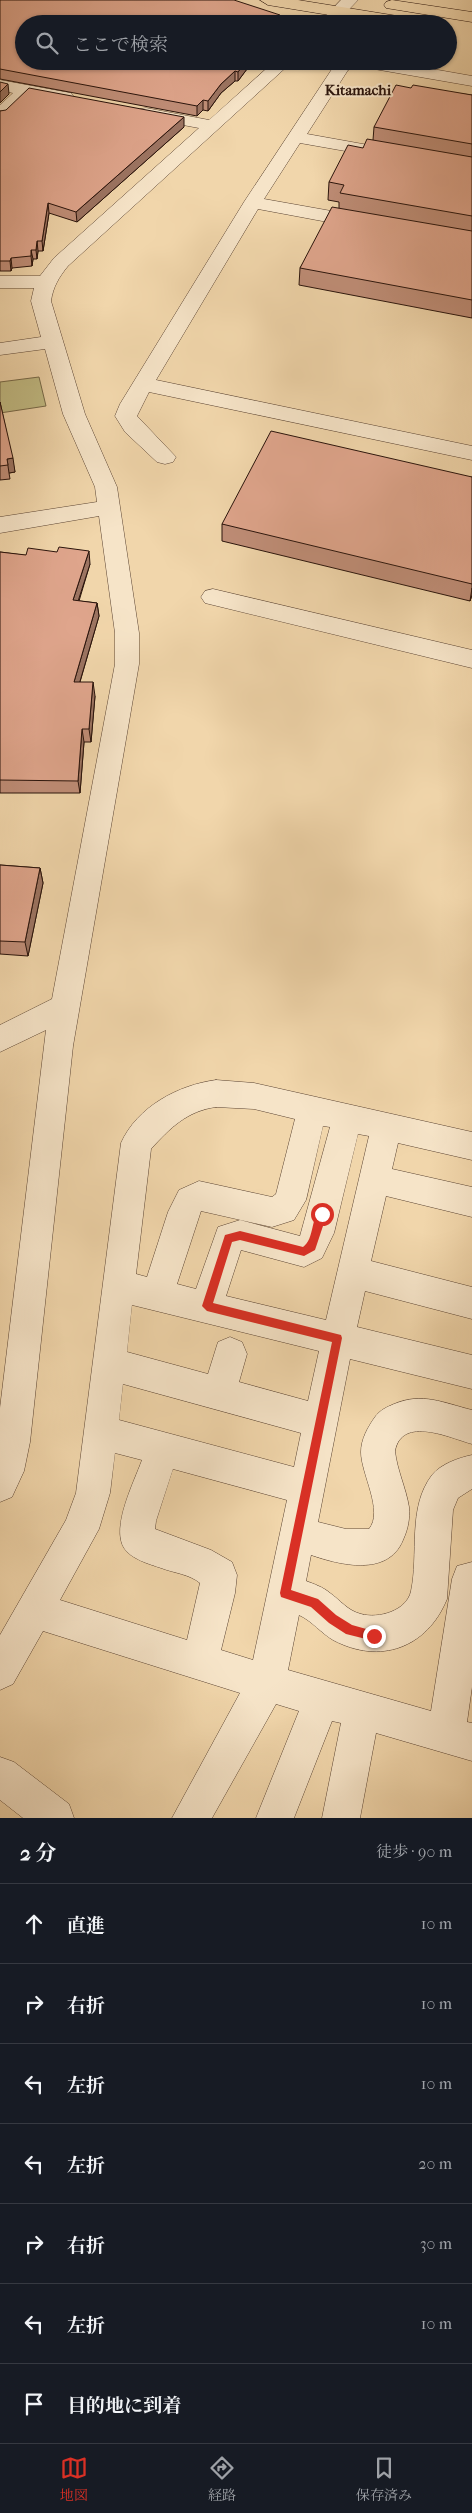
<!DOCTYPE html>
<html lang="ja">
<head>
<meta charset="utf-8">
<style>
	body { margin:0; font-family:"IM FELL French Canon","Noto Serif JP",serif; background:#242831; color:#f1f3f6 }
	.stop { position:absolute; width:15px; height:15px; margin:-11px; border:4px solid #d93025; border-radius:50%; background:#fff }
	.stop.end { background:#d93025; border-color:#fff; box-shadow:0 1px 5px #0008 }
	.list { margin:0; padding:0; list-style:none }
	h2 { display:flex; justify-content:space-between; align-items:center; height:65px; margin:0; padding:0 20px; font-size:21px }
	h2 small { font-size:16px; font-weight:400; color:#9ea1a6 }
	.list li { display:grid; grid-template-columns:32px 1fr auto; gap:15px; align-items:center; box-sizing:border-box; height:80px; padding:0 20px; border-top:1px solid #363941 }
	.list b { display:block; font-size:19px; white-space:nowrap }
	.list em { font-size:16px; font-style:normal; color:#9ea1a6 }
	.icon { flex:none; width:28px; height:28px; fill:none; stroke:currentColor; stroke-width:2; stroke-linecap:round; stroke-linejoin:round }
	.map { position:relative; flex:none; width:472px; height:1818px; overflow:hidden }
	.search { position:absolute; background:#171b24; box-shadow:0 1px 4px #0004; left:15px; right:15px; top:15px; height:55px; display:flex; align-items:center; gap:12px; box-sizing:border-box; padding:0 18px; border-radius:28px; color:#9ea1a6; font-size:19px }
	.sheet { height:625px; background:#171b24 }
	nav { display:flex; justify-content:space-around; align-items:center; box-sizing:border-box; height:70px; border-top:1px solid #363941; background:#171b24; font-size:14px; color:#9ea1a6 }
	nav a { display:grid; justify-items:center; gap:2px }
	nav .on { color:#d93025 }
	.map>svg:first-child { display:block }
	.green { fill:#c2bc84; stroke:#766848 }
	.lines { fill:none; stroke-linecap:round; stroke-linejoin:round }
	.minor-casing { stroke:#5b4433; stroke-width:1 }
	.highway-casing { stroke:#29130b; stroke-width:1 }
	.minor { fill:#f6e4c8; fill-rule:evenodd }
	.highway { fill:#f1d6ab; fill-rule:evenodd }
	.wall { fill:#c08e78; stroke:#29130b }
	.shaded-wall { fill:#9c7462; stroke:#29130b }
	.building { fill:#dfa58c; stroke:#29130b }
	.route { fill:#d93025 }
	.labels { text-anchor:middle; stroke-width:4; stroke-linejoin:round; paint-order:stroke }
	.far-quarter-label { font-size:15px; font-weight:bold; fill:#29130b; stroke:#f6e4c8 }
</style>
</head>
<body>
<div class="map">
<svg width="472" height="1818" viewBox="0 0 472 1818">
	<rect width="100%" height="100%" fill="#f1d6ab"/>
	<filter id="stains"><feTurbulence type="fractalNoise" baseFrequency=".004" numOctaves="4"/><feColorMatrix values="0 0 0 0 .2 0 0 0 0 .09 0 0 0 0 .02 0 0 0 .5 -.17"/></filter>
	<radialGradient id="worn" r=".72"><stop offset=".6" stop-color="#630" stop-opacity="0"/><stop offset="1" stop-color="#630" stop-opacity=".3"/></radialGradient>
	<path class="green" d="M 39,377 L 46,406 L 0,413 L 0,382 Z"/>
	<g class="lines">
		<defs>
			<path id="minor" d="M 341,0 L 358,0 L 335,24 L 318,24 Z
				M 275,61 L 293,61 L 68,266 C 59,277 53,287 51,301 L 85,414 L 117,487 L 139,633 L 139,664 L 73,1046 L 30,1442 L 24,1471 L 12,1497 L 0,1502 L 0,1408 L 46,1030 L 0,1052 L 0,1025 L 52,999 L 115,664 L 115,633 L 99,516 L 0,533 L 0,517 L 97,502 L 95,487 L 63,414 L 45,349 L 0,355 L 0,343 L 41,337 L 31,301 L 34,288 L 0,288 L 0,276 L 40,276 L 54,258 L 199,128 L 140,117 L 137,113 L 140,109 L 146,108 L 209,120 Z
				M 339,61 L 387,61 L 472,76 L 472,86 L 357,66 L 348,70 L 307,134 L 385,148 L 391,149 L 394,153 L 391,157 L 385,158 L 300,143 L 264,199 L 365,217 L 372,219 L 374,223 L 372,227 L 365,229 L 258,209 L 156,380 L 472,446 L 472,460 L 149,392 L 137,416 L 176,457 L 173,462 L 165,464 L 157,462 L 125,432 L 115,416 L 120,404 L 244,202 L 334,66 Z
				M 0,80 L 65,92 L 71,93 L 74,97 L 71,101 L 65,102 L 30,96 L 6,118 L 0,119 L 0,105 L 13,93 L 0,90 Z
				M 213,589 L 472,650 L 472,668 L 205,603 L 201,597 L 205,591 Z
				M 216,1080 L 254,1083 L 472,1132 L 472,1160 L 398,1143 L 392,1169 L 472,1187 L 472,1217 L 386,1196 L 371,1261 L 472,1287 L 472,1319 L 365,1291 L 357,1327 L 472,1355 L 472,1389 L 350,1359 L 318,1522 L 346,1529 L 369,1529 C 384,1511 361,1474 361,1452 C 361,1439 368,1427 375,1417 C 380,1410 387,1407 394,1404 C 422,1392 444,1403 472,1410 L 472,1444 C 450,1438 402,1415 395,1451 C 397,1470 406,1488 409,1507 C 410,1519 408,1529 403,1540 C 388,1577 340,1565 311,1555 L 306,1581 C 314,1584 323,1587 330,1593 C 340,1600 348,1611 361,1614 C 378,1619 407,1611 411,1591 C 419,1554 407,1508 432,1475 C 441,1464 458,1458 472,1455 L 472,1489 L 458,1498 L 453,1510 L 447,1599 C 427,1648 380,1665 333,1640 C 321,1633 312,1621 299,1615 L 288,1670 L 431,1711 L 452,1579 L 457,1566 L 472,1562 L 472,1687 L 467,1722 L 472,1723 L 472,1761 L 376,1733 L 360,1818 L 322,1818 L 341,1723 L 332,1721 L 294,1818 L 256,1818 L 299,1711 L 276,1704 L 212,1818 L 172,1818 L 240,1693 L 43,1631 L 13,1684 L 0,1690 L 0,1635 L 66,1520 L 76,1493 L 121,1143 C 137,1107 178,1085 216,1080 ZM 216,1107 L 254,1109 L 295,1119 L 276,1194 L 272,1197 L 199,1181 L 179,1190 L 168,1212 L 147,1277 L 136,1274 L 151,1149 C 170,1128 187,1111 216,1107 ZM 323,1126 L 330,1127 L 300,1236 L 240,1220 L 218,1227 L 196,1289 L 177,1284 L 201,1211 L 272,1227 L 294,1220 L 306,1200 ZM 358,1134 L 369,1136 L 326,1320 L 226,1296 L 241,1250 L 304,1267 L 322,1258 L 334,1233 ZM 132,1305 L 319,1351 L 308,1401 L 239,1382 L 247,1354 L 242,1342 L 230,1337 L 218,1342 L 208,1374 L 127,1352 ZM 123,1384 L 301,1433 L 294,1467 L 119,1420 ZM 115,1453 L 142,1460 C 134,1482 111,1527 124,1548 C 131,1559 149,1564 161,1568 C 174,1573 189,1574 200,1583 L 187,1640 L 60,1600 L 99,1529 L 110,1493 ZM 173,1469 L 287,1500 L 253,1660 L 221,1650 L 235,1593 L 237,1575 L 232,1562 L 211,1550 L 155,1529 L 156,1521 Z
				M 0,1757 L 14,1762 L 69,1804 L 74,1818 L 23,1818 L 0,1800 Z"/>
			<path id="highway" d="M 260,0 L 298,0 L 416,19 L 424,24 L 384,24 L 268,5 Z
				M 392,0 L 472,12 L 472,22 L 386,8 L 384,5 L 386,2 Z"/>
		</defs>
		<use href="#minor" class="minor-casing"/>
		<use href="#highway" class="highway-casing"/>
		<use href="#minor" class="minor"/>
		<use href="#highway" class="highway"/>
	</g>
	<path class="wall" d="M 0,0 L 24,61 L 253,61 L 238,81 L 235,81 L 221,93 L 208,111 L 203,110 L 197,116 L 0,79 Z
		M 411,88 L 472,95 L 472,318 L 299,285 L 300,268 L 339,208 L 339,202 L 328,200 L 329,182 L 363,148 L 373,140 L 374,127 Z
		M 0,111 L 184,127 L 77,222 L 49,213 L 43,251 L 38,251 L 37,259 L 33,259 L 32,266 L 12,268 L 11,271 L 0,271 Z
		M 0,402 L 15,472 L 9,473 L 10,479 L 0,480 Z
		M 472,477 L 472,595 L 470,601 L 222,541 L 222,524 Z
		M 0,552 L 90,564 L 79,601 L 97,603 L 99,616 L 80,682 L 95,696 L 91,742 L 84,742 L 80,793 L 0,793 Z
		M 0,865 L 40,868 L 43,883 L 28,956 L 0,954 Z"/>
	<path class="shaded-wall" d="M 280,15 L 280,24 L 274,24 Z
		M 246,61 L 253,61 L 238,81 L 238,72 Z
		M 235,71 L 235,81 L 221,93 L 208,111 L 208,101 L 221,84 Z
		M 8,84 L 9,94 L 0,103 L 0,92 Z
		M 203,100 L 203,110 L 197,116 L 197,106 Z
		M 184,117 L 184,127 L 77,222 L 76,212 Z
		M 48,203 L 49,213 L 43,251 L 42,241 Z
		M 37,241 L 38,251 L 37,259 L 36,250 Z
		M 31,250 L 33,259 L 32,266 L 31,256 Z
		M 11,258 L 12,268 L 11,271 L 10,261 Z
		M 13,458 L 15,472 L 9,473 L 7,459 Z
		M 89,551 L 90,564 L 74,614 L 73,600 Z
		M 472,588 L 472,595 L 470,601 Z
		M 97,603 L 99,616 L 76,695 L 74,682 Z
		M 93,682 L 95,696 L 91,742 L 89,729 Z
		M 82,729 L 84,742 L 80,793 L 78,781 Z
		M 40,868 L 43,883 L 28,956 L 25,942 Z"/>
	<path class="building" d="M 0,0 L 234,0 L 280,15 L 274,24 L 24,24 L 24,61 L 246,61 L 238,72 L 235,71 L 221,84 L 208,101 L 203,100 L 197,106 L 0,69 Z
		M 0,82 L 8,84 L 0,92 Z
		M 396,85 L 411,88 L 413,85 L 472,95 L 472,144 L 374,127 Z
		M 29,88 L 184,117 L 76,212 L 48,203 L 42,241 L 37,241 L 36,250 L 31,250 L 31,256 L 11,258 L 10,261 L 0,261 L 0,111 L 6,110 Z
		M 367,139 L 472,157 L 472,216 L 340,193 L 344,185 L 329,182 L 348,145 L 363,148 Z
		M 332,207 L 472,231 L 472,300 L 300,268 Z
		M 0,402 L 13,458 L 7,459 L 8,465 L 0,466 Z
		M 271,431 L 472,477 L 472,584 L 222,524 Z
		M 59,547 L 89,551 L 73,600 L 97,603 L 74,682 L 93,682 L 89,729 L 82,729 L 78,781 L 0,780 L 0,552 L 26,555 L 28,548 L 57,552 Z
		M 0,865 L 40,868 L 25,942 L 0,941 Z"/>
	<path class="route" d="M 322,1209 L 327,1214 L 315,1250 L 304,1256 L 240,1240 L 232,1242 L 213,1303 L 341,1335 L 342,1338 L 291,1590 L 318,1599 L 336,1615 L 352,1625 L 377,1632 L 377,1639 L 374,1641 L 346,1634 L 329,1623 L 311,1607 L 281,1597 L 280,1593 L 332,1342 L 207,1311 L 202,1306 L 225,1235 L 240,1231 L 303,1247 C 315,1239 310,1216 322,1209 Z"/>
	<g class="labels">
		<g class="far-quarter-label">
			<text x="358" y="95">Kitamachi</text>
		</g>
	</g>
	<rect width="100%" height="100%" filter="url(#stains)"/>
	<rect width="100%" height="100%" fill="url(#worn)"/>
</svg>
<div class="stop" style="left:322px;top:1214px"></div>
<div class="stop end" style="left:374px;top:1636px"></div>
<div class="search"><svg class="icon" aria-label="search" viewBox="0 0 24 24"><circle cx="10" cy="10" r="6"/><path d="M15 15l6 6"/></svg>ここで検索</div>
</div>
<section class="sheet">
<h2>2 分<small>徒歩 · 90 m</small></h2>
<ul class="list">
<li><svg class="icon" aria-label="ahead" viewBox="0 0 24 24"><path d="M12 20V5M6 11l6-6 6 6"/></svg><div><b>直進</b></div><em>10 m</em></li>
<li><svg class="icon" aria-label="right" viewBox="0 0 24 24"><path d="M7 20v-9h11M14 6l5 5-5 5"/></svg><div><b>右折</b></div><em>10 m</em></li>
<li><svg class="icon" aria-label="left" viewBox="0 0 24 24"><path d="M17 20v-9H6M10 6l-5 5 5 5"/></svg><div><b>左折</b></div><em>10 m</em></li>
<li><svg class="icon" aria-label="left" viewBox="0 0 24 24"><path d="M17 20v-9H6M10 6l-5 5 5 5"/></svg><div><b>左折</b></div><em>20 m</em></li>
<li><svg class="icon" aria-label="right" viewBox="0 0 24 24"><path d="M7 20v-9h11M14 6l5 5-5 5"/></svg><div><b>右折</b></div><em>30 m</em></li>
<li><svg class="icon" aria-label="left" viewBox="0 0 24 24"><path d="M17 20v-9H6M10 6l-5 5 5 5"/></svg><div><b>左折</b></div><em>10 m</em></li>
<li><svg class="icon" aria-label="arrive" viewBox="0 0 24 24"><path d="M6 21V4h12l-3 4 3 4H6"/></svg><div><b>目的地に到着</b></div></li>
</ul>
</section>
<nav>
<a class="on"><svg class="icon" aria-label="map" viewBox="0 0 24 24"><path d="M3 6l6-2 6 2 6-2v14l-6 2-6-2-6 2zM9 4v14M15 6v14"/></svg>地図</a>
<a><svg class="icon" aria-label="directions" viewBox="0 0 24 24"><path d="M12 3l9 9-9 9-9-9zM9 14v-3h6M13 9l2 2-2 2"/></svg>経路</a>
<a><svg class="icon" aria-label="saved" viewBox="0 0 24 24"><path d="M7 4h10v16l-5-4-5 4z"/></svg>保存済み</a>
</nav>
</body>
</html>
